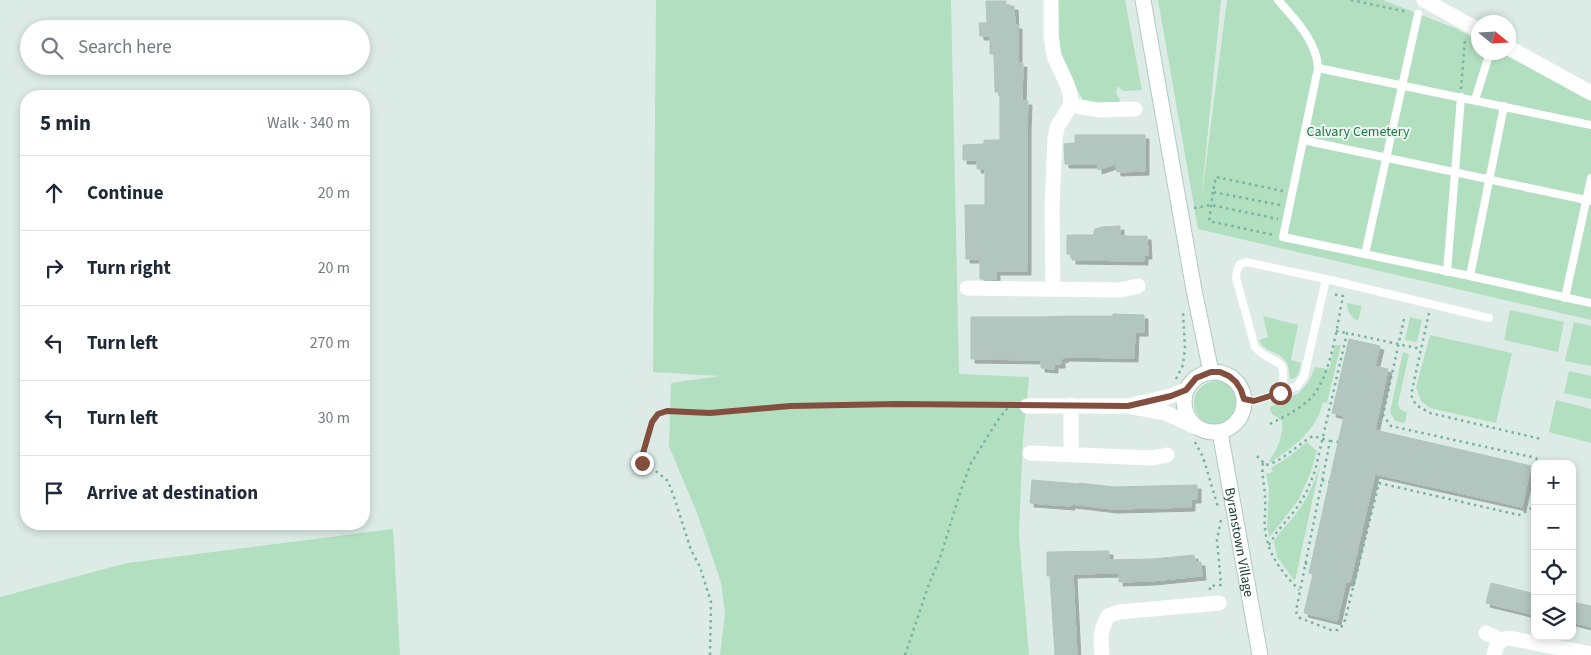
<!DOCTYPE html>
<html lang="en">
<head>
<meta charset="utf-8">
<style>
	body { margin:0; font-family:"Source Sans 3",sans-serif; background:#f6f6f7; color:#1f2937 }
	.controls { position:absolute; right:15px; bottom:15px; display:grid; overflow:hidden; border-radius:10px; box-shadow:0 2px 8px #0003 }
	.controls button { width:45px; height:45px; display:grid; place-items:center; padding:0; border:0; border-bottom:1px solid #e0e1e3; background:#fff; color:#1f2937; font:25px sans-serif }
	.compass { position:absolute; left:1471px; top:15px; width:45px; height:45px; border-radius:50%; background:#fff; box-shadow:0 2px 8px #0003; rotate:108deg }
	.stop { position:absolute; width:15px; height:15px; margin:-11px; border:4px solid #844e3e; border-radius:50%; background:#fff }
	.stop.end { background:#844e3e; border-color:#fff; box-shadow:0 1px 5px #0008 }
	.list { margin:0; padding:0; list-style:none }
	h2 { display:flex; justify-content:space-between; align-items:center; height:65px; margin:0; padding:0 20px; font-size:21px }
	h2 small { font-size:16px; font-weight:400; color:#747a83 }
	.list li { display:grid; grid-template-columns:32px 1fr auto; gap:15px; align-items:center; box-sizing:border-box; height:75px; padding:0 20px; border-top:1px solid #e0e1e3 }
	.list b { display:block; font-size:19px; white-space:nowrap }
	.list em { font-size:16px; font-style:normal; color:#747a83 }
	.icon { flex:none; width:28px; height:28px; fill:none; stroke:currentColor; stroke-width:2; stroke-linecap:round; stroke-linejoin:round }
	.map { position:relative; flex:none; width:1591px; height:655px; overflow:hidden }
	.search { position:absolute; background:#fff; box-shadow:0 2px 8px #0003; left:20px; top:20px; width:350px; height:55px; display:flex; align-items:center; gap:12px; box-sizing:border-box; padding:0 18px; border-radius:28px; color:#747a83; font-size:19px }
	.panel { position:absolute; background:#fff; box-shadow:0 2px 8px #0003; left:20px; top:90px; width:350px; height:440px; border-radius:20px }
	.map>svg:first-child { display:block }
	.green { fill:#b2dfc0 }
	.building { fill:#b2c5be; stroke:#aec5bc; filter:url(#shadow) }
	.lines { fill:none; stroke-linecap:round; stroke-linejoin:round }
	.secondary-casing { stroke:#aecbc2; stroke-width:17 }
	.path { stroke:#79b2a2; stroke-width:2.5; stroke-dasharray:2.5 4; stroke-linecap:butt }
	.lane { stroke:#fff; stroke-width:8 }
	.street { stroke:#fff; stroke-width:15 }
	.secondary { stroke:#fff; stroke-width:15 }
	.route { stroke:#844e3e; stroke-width:6 }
	.labels { text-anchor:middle; stroke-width:4; stroke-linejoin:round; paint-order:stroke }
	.park-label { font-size:14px; fill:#237647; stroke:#edf7f2 }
	.street-label { font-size:14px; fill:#1d3b34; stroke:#edf7f2 }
</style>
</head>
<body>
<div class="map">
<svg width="1591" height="655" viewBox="0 0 1591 655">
	<defs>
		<filter id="shadow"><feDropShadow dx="4" dy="4" stdDeviation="0" flood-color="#0004"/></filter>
	</defs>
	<rect width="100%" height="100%" fill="#dcebe5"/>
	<path class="green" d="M 656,0 L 951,0 L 959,374 L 1029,377 L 1023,438 L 1019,535 L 1029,655 L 720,655 L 725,613 L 721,582 L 697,513 L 669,446 L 671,383 L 720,376 L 653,372 Z
		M 1058,0 L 1125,0 L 1142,90 L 1123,91 L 1118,86 L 1116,93 L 1120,100 L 1119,102 L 1089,103 L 1083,100 L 1062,63 L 1060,57 Z
		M 1158,0 L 1221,0 L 1201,201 L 1227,0 L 1383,0 L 1457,29 L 1478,41 L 1478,52 L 1501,53 L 1591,101 L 1591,320 L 1198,229 Z
		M 1347,303 L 1362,306 L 1358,321 C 1351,318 1347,311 1347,303 Z
		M 1510,310 L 1564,322 L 1558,352 L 1504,340 Z
		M 1263,316 L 1298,325 L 1291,360 L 1301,363 C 1299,370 1299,380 1290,379 C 1289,373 1289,368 1287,363 C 1280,350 1265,354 1259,340 L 1268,337 Z
		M 1410,317 L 1422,320 L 1417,342 L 1405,340 Z
		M 1574,322 L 1591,326 L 1591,366 L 1565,361 Z
		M 1430,335 L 1512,353 L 1496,423 L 1430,408 L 1421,401 L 1416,387 Z
		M 1335,345 L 1341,345 L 1327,403 L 1323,402 C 1317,430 1294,447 1271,462 L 1269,461 C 1278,448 1283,437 1282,421 C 1277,417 1269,414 1270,407 L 1299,393 L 1309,381 L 1315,367 L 1329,369 Z
		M 1403,352 L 1409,354 L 1398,404 L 1400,409 L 1407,413 L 1405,423 L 1395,421 L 1390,412 Z
		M 1569,371 L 1591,376 L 1591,399 L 1564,393 Z
		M1194 403a22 22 0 1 1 44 0a22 22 0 1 1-44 0Z
		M 1556,400 L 1591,409 L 1591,443 L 1549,432 Z
		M 1307,442 L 1317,451 L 1310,474 L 1299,499 L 1270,537 L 1267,528 L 1269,488 L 1266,474 L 1273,472 L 1271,468 L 1290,456 Z
		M 1321,461 L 1295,581 L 1277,557 L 1274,542 C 1280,529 1291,522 1298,511 C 1309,496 1316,479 1321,461 Z
		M 393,529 L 400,655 L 0,655 L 0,597 L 127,563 Z"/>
	<path class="building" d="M 986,1 L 1006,1 L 1006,6 L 1014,6 L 1015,25 L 1018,25 L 1018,63 L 1023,63 L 1022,101 L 1028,101 L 1027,127 L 1027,271 L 996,271 L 996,279 L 980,279 L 980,259 L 966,259 L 965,205 L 985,205 L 985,169 L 977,169 L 977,160 L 963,160 L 963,145 L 984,144 L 984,140 L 1000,140 L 1000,92 L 995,92 L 994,54 L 990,54 L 990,36 L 980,36 L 979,23 L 987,23 Z
		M 1075,135 L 1145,135 L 1145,171 L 1117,172 L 1116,164 L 1098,170 L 1098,164 L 1065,164 L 1064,144 L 1075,143 Z
		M 1120,226 L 1120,236 L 1147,236 L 1148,255 L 1144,255 L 1144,261 L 1072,260 L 1072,254 L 1067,254 L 1067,235 L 1093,235 L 1095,229 L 1102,227 Z
		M 1113,314 L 1144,315 L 1144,332 L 1135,332 L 1134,358 L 1064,357 L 1064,359 L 1061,358 L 1061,364 L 1054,364 L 1054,369 L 1041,368 L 1041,360 L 971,359 L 971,317 L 1042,317 L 1070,316 L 1113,316 Z
		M 1349,339 L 1380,346 L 1375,366 L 1388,369 L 1375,430 L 1531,466 L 1522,507 L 1375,474 L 1350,582 L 1346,582 L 1337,621 L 1304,613 L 1313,574 L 1309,573 L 1344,416 L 1332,413 Z
		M 1032,480 L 1079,484 L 1079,483 L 1114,487 L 1197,485 L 1197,499 L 1191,499 L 1191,507 L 1156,508 L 1113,509 L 1071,504 L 1071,506 L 1030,503 Z
		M 1109,551 L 1109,560 L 1153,559 L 1194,555 L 1195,562 L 1201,562 L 1202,576 L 1151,581 L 1119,582 L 1119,573 L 1073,574 L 1077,655 L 1055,655 L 1050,576 L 1047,576 L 1047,552 Z
		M 1491,583 L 1535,594 L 1535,615 L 1486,603 Z
		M 1572,602 L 1591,606 L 1591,627 L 1572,622 Z"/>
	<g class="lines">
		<defs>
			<g id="secondary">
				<path d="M 1143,0 L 1194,290 L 1211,372"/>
				<circle cx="1214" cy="402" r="30"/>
				<path id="s1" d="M 1220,432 L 1260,655"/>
			</g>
		</defs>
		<use href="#secondary" class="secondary-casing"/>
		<path class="path" d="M 1351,0 L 1408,12
			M 1461,89 L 1465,39
			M 1213,192 L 1209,221 L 1274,235
			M 1280,205 L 1213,192 L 1216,177 L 1283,191
			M 1194,208 L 1211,205 L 1278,219
			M 1429,313 L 1411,395 L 1416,405 L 1430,413 L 1541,439
			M 1404,319 L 1383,415 L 1391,426 L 1536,458 L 1539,464
			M 1336,331 L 1347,333
			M 1176,379 L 1183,365 L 1185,348 L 1183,313
			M 1270,424 C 1284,417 1298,410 1310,399 C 1331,378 1337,325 1343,296 L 1332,294
			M 1330,441 L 1338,442
			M 1195,442 L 1203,457 L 1218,507
			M 1257,456 L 1266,465 C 1285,460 1296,445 1313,436 L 1330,441 L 1296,611 L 1297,615 L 1300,618 L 1331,630 L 1338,630 L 1344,624 L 1379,483 L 1519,515 L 1532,508 L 1535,496
			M 1263,463 C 1261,475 1265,486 1265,498 C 1266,508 1264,519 1265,529 C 1268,556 1282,572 1299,590
			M 1322,480 L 1329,482
			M 1269,545 L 1277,532 L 1296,509 L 1306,493 L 1315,471 L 1347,333 L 1421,349
			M 1305,563 L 1310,565
			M 1210,590 L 1210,586 L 1221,585 L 1217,540 L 1221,519
			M 710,655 L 711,602 L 700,567 L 691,550 L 675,500 L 668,481 L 657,472 L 642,463 L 641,460 C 645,450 651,420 659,414 C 667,408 706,414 719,413 C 817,403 916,402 1015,405
			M 905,655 L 929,584 L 941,555 L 960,493 L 971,463 L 998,420 L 1010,405"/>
		<path class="lane" d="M 1278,0 C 1295,19 1317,42 1318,68
			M 1475,100 L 1490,52
			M 1504,106 L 1470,276 L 1591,303
			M 1303,140 L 1591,201
			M 1365,254 L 1418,14
			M 1447,272 L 1461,97
			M 1470,276 L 1283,237 L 1318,68 L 1591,125
			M 1565,298 L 1591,178
			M 1280,393 L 1297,386 L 1304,376 L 1326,279 L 1489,318
			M 1244,399 L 1254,401 L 1280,393 C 1291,353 1273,368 1255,347 L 1236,278 L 1237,270 L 1240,264 L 1246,262 L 1326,279"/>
		<path class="street" d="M 1051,0 L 1051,36 L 1054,56 L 1067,84 L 1070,93 L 1071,105 L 1057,127 L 1055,139 L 1052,208 L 1053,288
			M 1424,0 L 1478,30
			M 1508,47 L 1591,93
			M 1071,105 L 1098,110 L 1135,109
			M 967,288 L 1121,290 L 1138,286
			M 1071,405 L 1071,454
			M 1132,405 L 1171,396 L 1186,390
			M 1027,406 L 1128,406 L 1166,413 L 1196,427
			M 1030,453 L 1152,458 L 1167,455
			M 1486,633 L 1501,640 L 1509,638 L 1591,654
			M 1102,655 C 1100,638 1100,631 1108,616 L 1119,612 L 1219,603
			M 1494,655 L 1496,647 L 1501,640"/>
		<use href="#secondary" class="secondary"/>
	</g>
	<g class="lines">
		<path class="route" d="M 642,463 L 641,460 L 652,422 L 658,414 L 667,411 L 710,413 L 790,406 L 896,404 L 1128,406 L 1171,396 L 1186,390 L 1196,378 L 1211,372 L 1220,372 L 1229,376 L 1236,382 L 1241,390 L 1244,399 L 1254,401 L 1280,393"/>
	</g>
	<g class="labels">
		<g class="park-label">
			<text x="1358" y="136">Calvary Cemetery</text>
		</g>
		<g class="street-label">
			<text dy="5" stroke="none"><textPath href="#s1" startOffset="112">Byranstown Village</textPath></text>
		</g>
	</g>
</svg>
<div class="controls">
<button>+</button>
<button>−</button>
<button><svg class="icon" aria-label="locate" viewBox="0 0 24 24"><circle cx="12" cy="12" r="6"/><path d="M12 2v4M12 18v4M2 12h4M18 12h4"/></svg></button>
<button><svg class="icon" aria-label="layers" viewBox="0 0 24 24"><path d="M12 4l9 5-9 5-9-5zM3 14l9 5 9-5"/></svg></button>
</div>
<svg class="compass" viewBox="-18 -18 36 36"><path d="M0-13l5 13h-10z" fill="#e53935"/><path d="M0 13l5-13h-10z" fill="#747a83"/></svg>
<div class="stop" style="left:1280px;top:393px"></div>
<div class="stop end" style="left:642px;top:463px"></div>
<div class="search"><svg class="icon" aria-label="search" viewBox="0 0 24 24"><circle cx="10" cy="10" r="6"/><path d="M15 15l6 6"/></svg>Search here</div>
<section class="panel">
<h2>5 min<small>Walk · 340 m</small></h2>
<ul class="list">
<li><svg class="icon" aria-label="ahead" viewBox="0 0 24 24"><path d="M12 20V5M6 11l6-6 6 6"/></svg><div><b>Continue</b></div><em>20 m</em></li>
<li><svg class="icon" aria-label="right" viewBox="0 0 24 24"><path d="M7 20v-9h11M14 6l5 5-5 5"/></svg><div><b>Turn right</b></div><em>20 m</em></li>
<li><svg class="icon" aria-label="left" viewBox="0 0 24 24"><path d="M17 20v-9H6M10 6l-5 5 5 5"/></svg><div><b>Turn left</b></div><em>270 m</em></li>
<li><svg class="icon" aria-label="left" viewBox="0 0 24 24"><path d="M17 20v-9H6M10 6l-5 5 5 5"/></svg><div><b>Turn left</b></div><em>30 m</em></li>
<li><svg class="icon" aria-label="arrive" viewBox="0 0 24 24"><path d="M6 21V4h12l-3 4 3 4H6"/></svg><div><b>Arrive at destination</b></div></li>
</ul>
</section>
</div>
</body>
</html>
